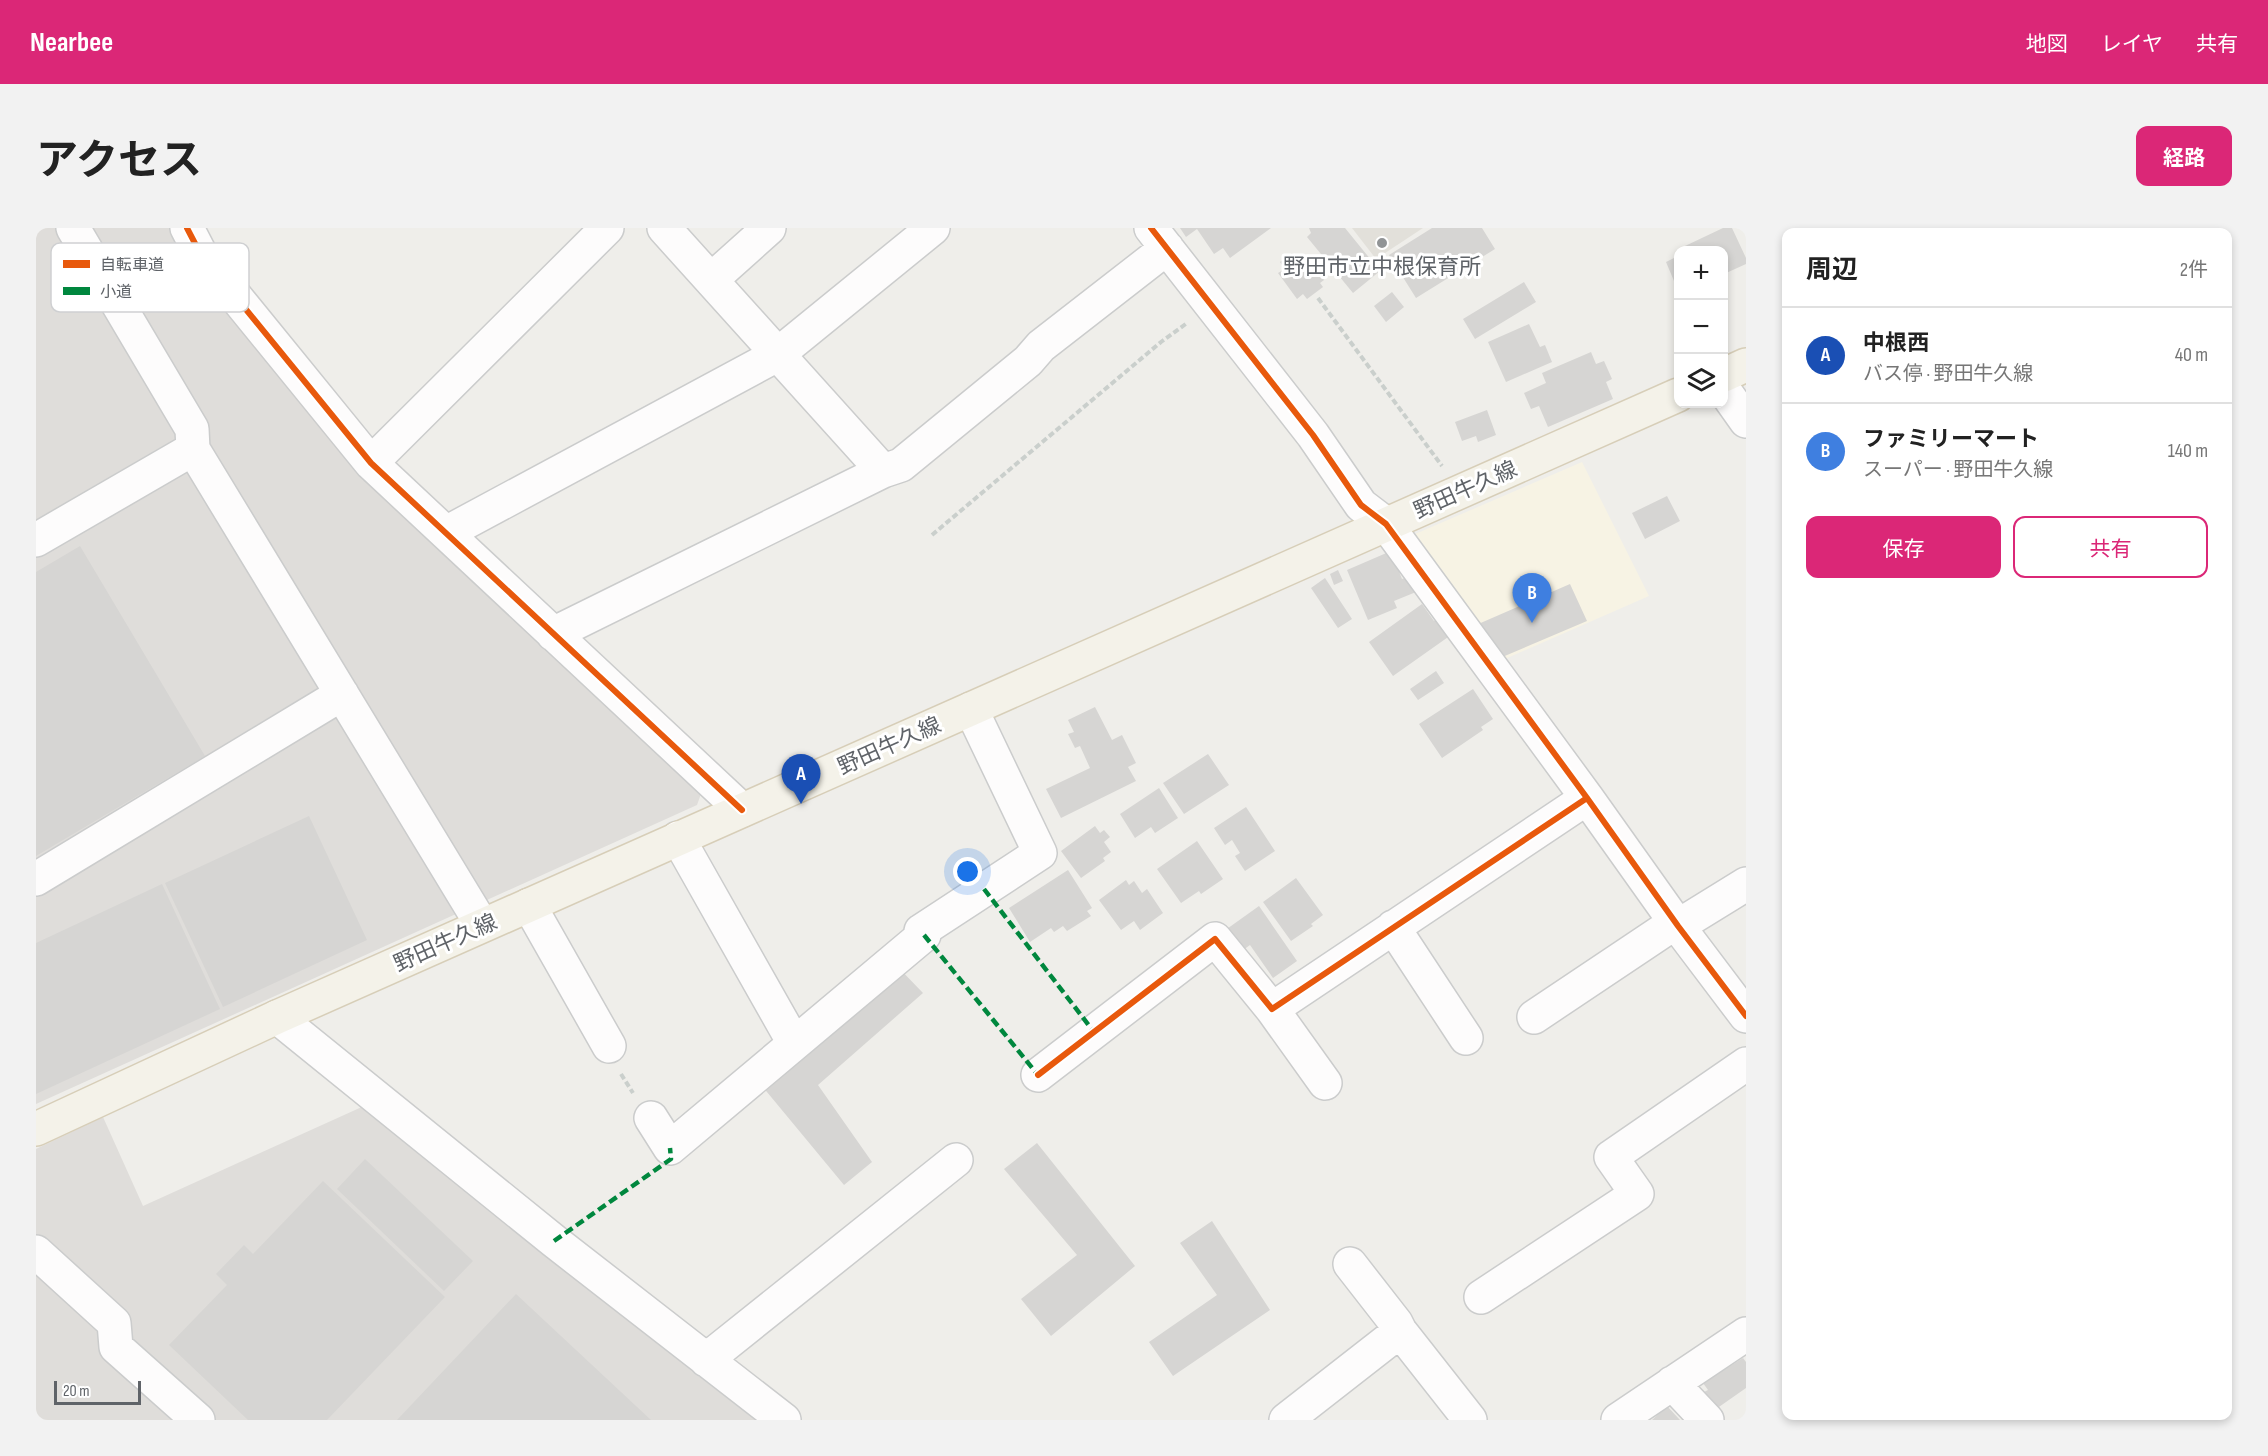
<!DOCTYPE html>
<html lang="ja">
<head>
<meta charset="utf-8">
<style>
	body { margin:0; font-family:"Sofia Sans Condensed","Noto Sans JP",sans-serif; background:#f2f2f2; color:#222 }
	.controls { position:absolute; right:18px; top:18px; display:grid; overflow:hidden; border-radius:12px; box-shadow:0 3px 9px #0003 }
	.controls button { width:54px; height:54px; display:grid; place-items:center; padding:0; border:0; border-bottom:2px solid #e0e0e0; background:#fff; color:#222; font:30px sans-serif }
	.scale { position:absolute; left:18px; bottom:15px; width:87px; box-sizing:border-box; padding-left:6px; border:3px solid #5f6368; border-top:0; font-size:16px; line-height:21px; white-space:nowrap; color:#5f6368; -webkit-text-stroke:4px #fff; paint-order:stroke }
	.you { position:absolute; left:932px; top:644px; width:21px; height:21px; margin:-15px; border:4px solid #fff; border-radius:50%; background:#1a73e8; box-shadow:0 0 0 9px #1a73e833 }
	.badge { display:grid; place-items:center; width:39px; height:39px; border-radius:50%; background:#db2777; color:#fff; font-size:20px; font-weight:700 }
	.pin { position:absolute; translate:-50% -50px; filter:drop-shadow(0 2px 3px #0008) }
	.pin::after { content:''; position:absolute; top:32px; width:21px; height:18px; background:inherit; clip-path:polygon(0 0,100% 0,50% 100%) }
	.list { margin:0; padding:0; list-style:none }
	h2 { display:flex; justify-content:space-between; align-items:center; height:78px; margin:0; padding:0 24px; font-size:26px }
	h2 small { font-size:20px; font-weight:400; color:#767676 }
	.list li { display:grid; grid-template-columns:39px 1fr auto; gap:18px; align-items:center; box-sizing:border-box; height:96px; padding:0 24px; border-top:2px solid #e0e0e0 }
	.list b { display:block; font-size:22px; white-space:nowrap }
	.list p { margin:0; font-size:20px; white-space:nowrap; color:#767676 }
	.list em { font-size:20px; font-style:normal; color:#767676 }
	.actions { display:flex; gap:12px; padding:18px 24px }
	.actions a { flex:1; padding:14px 0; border:2px solid #db2777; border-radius:12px; text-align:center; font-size:21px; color:#db2777 }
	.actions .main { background:#db2777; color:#fff }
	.icon { flex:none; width:33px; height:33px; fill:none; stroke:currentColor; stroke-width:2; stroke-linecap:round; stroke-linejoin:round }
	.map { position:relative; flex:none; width:1710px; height:1192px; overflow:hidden; border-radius:12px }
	header { display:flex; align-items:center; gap:36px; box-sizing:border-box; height:84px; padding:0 30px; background:#db2777; color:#fff }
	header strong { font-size:28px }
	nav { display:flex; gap:33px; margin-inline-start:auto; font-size:21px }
	.intro { display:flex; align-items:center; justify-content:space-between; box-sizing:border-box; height:144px; padding:0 36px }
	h1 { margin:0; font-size:42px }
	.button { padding:15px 27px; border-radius:12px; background:#db2777; color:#fff; font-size:21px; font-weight:700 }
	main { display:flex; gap:36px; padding:0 36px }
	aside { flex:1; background:#fff; border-radius:12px; box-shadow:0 3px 9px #0003 }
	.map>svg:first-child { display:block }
	.commercial { fill:#f7f3e4 }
	.industrial { fill:#dfddda }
	.education { fill:#e2e0da }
	.building { fill:#d6d5d3 }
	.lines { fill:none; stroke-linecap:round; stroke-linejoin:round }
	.minor-casing { stroke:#cbcccc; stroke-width:36 }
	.major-casing { stroke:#d7ceb8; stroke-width:36 }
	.path { stroke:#cacfcc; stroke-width:4; stroke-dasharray:6 3; stroke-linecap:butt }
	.minor { stroke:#fdfcfc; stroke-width:33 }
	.major { stroke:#f4f2e9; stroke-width:33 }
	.quiet { stroke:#00873e; stroke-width:4.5; stroke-dasharray:9 4.5; stroke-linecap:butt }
	.cycleway-casing { stroke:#fff; stroke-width:10 }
	.cycleway { stroke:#e8590c; stroke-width:6 }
	.poi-dot { fill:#919496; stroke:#fff; stroke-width:2 }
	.labels { text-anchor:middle; stroke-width:6; stroke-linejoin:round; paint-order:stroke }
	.poi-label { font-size:22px; fill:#5f6368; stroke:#fff }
	.street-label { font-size:22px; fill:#5f6368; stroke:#fff }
	.key { fill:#fff; stroke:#cfd0d2; stroke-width:1.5 }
	.key-label { font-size:16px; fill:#5f6368 }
</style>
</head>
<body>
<header>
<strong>Nearbee</strong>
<nav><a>地図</a><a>レイヤ</a><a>共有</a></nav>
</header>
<div class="intro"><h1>アクセス</h1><a class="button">経路</a></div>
<main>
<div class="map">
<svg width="1710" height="1192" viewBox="0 0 1710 1192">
	<rect width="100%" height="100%" fill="#efeeea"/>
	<path class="commercial" d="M 1546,234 L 1613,368 L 1462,434 L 1370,310 Z"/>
	<path class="industrial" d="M 0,0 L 138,0 L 666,563 L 661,577 L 0,876 Z
		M 328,878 L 730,1192 L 0,1192 L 0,921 L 67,889 L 107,978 Z"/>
	<path class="education" d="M 1316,0 L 1387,0 L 1340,31 Z"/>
	<path class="building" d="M 1144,0 L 1235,0 L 1194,30 L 1187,20 L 1178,26 L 1161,1 L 1150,9 Z
		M 1273,0 L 1309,0 L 1344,43 L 1317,65 L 1271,9 L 1275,5 Z
		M 1396,0 L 1446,0 L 1459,21 L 1380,70 L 1353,27 Z
		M 1687,0 L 1696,0 L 1710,30 L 1710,36 L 1688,46 L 1688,22 L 1651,22 L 1649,18 Z
		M 1256,25 L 1262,33 L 1269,27 L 1288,52 L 1284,55 L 1287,59 L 1271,71 L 1267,66 L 1261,71 L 1242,45 L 1249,41 L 1244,34 Z
		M 1642,28 L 1642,51 L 1638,53 L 1630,34 Z
		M 1488,54 L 1500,74 L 1439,111 L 1427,91 Z
		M 1356,64 L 1368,79 L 1350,94 L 1338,78 Z
		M 1493,96 L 1504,119 L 1509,117 L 1516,134 L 1470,154 L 1452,114 Z
		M 1555,124 L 1560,136 L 1568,133 L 1576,151 L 1570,154 L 1577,171 L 1512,199 L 1503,178 L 1495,181 L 1488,165 L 1510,155 L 1506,145 Z
		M 1451,182 L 1460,207 L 1442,214 L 1440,208 L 1426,213 L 1419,194 Z
		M 1631,268 L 1644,293 L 1609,311 L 1596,285 Z
		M 44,318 L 169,528 L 0,628 L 0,344 Z
		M 1355,323 L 1366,351 L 1374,348 L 1380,364 L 1358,373 L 1361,380 L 1332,392 L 1311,342 Z
		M 1302,342 L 1307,353 L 1298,357 L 1294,346 Z
		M 1289,350 L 1316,391 L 1302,400 L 1275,360 Z
		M 1534,356 L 1551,393 L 1464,430 L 1440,397 Z
		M 1386,376 L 1398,393 L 1403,390 L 1415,407 L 1357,448 L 1333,414 Z
		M 1400,443 L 1408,455 L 1382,472 L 1374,461 Z
		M 1437,461 L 1457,491 L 1445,499 L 1447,502 L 1406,530 L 1383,496 Z
		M 1059,479 L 1076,512 L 1086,507 L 1100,535 L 1092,539 L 1100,553 L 1025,590 L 1010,561 L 1054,540 L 1044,518 L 1039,520 L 1032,506 L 1038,504 L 1032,492 Z
		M 1172,526 L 1193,557 L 1148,586 L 1127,555 Z
		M 1123,560 L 1142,590 L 1119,605 L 1115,599 L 1099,610 L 1084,586 Z
		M 1210,579 L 1239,623 L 1209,643 L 1199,628 L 1204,625 L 1196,612 L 1189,617 L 1178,600 Z
		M 273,588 L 331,712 L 187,779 L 129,655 Z
		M 1059,598 L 1064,605 L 1068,602 L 1074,609 L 1068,614 L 1075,624 L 1067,630 L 1069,633 L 1045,650 L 1025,623 Z
		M 1161,613 L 1187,651 L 1165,666 L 1163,663 L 1145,675 L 1121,641 Z
		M 1032,642 L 1056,680 L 1051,683 L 1055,688 L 1031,703 L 1027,698 L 1018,704 L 1015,700 L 994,714 L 973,680 Z
		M 1260,650 L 1287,687 L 1275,696 L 1277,698 L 1255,713 L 1227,674 Z
		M 1090,652 L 1093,657 L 1098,653 L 1106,665 L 1111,661 L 1127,685 L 1104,702 L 1098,693 L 1085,702 L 1063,672 Z
		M 126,656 L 184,781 L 0,866 L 0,715 Z
		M 1223,678 L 1261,733 L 1237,750 L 1214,717 L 1203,725 L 1188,703 Z
		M 859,736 L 887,765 L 782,857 L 836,934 L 808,957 L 721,852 Z
		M 1001,915 L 1099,1038 L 1015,1108 L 985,1071 L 1041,1027 L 968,941 Z
		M 329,931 L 437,1033 L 408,1063 L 301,961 Z
		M 287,953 L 409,1069 L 291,1192 L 212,1192 L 133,1117 L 191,1057 L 180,1046 L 208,1017 L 217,1026 Z
		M 1176,993 L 1234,1082 L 1137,1148 L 1113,1114 L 1181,1067 L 1144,1015 Z
		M 480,1066 L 615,1192 L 361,1192 Z
		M 1707,1130 L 1710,1134 L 1710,1160 L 1680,1181 L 1668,1164 L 1672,1162 L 1667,1155 Z
		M 1631,1178 L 1644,1192 L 1616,1192 Z"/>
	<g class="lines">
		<defs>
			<path id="minor" d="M 37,0 L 156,201 L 157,221 L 446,697
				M 151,0 L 164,25 L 335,235 L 706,582
				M 628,0 L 847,243
				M 1115,0 L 1277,207 L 1325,277 L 1350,296 L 1551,570 L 1642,698 L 1710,788
				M 675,52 L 733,0
				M 1688,162 L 1710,193
				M 335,235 L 571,0
				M 410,305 L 741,127 L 897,0
				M 0,312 L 157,221
				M 517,406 L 847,243 L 865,237 L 992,133 L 1005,118 L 1131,20
				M 642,610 L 758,815
				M 0,651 L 306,466
				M 493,677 L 573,818
				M 1357,699 L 1430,810
				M 1236,781 L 1289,855
				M 241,789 L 518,1013 L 748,1192
				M 1498,789 L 1628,702 L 1642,698 L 1710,656
				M 1002,847 L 1179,711 L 1236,781 L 1551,570
				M 615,890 L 634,920 L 888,707 L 885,703 L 1004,625 L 935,481
				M 0,1024 L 78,1095 L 80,1119 L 162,1192
				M 1314,1036 L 1360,1095 L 1364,1103
				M 1445,1069 L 1601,966 L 1575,929 L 1710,836
				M 670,1132 L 920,932
				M 1636,1155 L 1671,1192
				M 1250,1192 L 1364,1103 L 1434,1192
				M 1582,1192 L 1710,1106"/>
			<path id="major" d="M 1688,147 L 1710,137
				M 0,901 L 241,789 L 1642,167"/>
		</defs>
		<use href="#minor" class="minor-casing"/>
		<use href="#major" class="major-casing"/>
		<path class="path" d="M 1282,70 L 1406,238
			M 896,307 L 1125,114 L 1151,95
			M 585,846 L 597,865"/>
		<use href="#minor" class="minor"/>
		<use href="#major" class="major"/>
		<path class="quiet" d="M 948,661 L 1058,804
			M 888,707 L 1002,847
			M 518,1013 L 635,931 L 634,920"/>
		<defs>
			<path id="cycleway" d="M 151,0 L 164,25 L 335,235 L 706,582
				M 1115,0 L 1277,207 L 1325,277 L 1350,296 L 1551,570 L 1642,698 L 1710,788
				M 1002,847 L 1179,711 L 1236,781 L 1551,570"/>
		</defs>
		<use href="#cycleway" class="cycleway-casing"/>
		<use href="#cycleway" class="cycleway"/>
	</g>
	<circle class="poi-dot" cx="1346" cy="15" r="6"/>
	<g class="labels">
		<g class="poi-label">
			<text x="1346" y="46">野田市立中根保育所</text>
		</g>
		<g class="street-label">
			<text transform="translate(1429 261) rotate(-24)" y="8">野田牛久線</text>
			<text transform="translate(853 517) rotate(-24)" y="8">野田牛久線</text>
			<text transform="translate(409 714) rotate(-24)" y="8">野田牛久線</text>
		</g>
	</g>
	<rect x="15" y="15" width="198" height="69" rx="9" class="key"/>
	<rect x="27" y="32" width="27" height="8" fill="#e8590c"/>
	<rect x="27" y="59" width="27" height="8" fill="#00873e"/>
	<g class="key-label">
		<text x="64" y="42">自転車道</text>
		<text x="64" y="69">小道</text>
	</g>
</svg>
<div class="controls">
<button>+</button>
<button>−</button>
<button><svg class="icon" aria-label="layers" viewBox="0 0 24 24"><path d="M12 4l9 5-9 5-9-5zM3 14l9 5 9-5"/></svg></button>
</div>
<div class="scale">20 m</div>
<div class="you"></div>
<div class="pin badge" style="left:765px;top:576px;background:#1a4fb4">A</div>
<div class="pin badge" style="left:1496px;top:395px;background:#3f7fe0">B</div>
</div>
<aside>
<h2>周辺<small>2件</small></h2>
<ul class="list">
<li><span class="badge" style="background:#1a4fb4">A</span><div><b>中根西</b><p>バス停 · 野田牛久線</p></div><em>40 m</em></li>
<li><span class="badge" style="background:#3f7fe0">B</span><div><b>ファミリーマート</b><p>スーパー · 野田牛久線</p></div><em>140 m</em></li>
</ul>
<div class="actions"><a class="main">保存</a><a>共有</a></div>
</aside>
</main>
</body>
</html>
